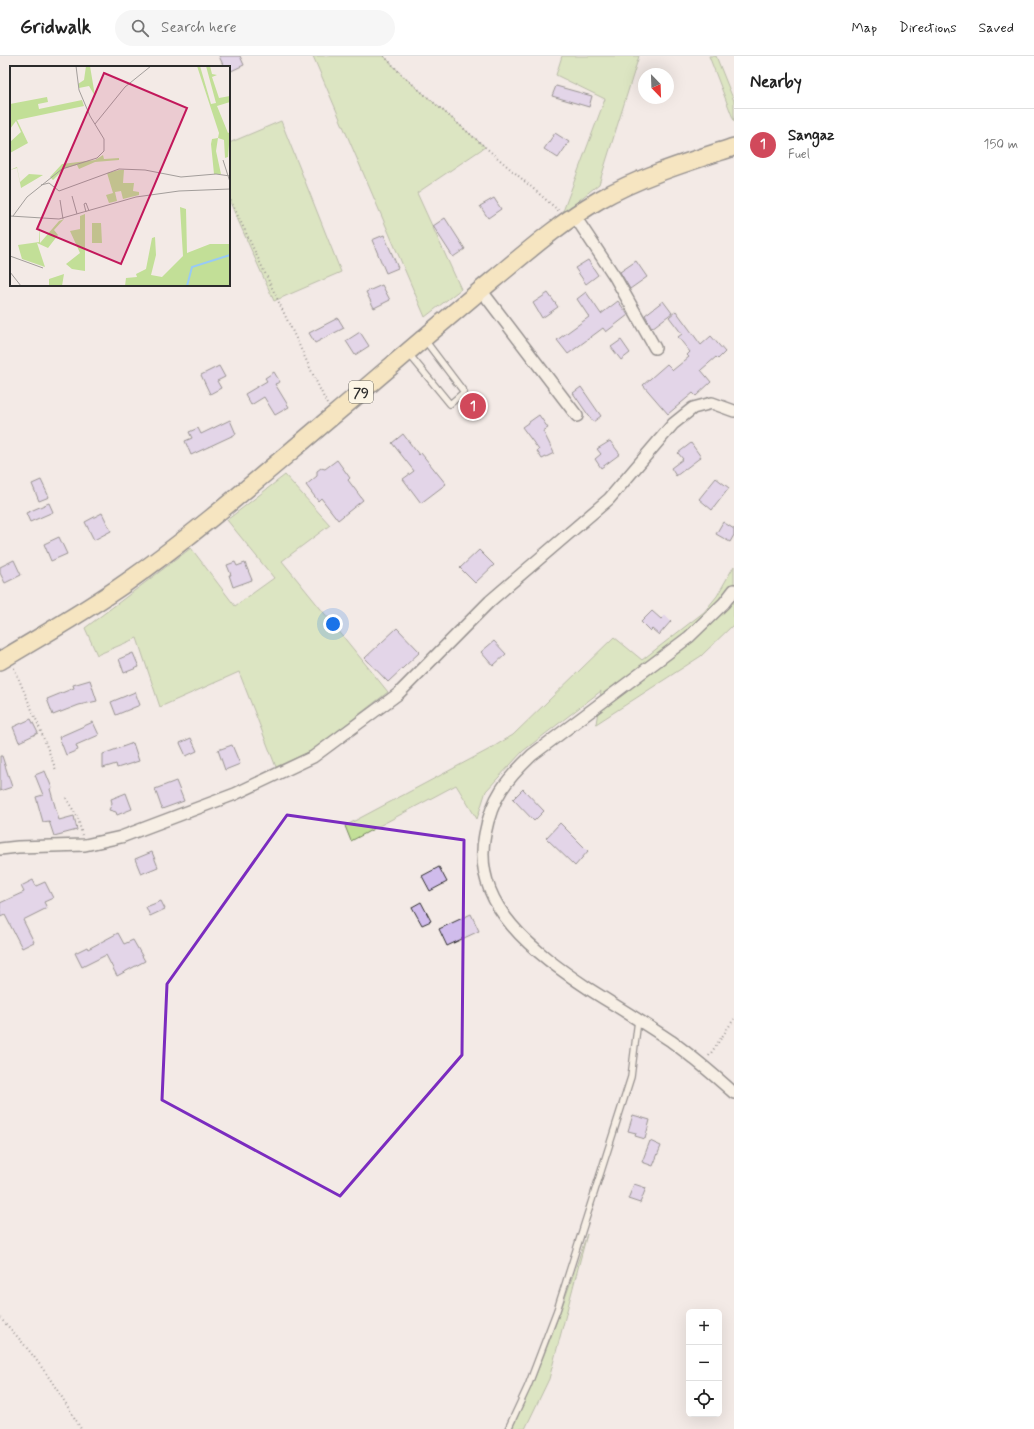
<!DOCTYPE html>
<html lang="en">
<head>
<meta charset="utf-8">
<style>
	body { margin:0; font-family:Mynerve,sans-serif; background:#f6f6f6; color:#222 }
	.controls { position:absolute; right:12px; bottom:12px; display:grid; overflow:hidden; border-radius:6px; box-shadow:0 4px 16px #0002 }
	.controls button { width:36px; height:36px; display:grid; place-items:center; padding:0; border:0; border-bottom:1px solid #e0e0e0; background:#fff; color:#222; font:20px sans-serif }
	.compass { position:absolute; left:638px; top:12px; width:36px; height:36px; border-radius:50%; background:#fff; box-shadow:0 4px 16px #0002; rotate:157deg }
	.you { position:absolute; left:333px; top:568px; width:14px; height:14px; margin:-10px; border:3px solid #fff; border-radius:50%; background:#1a73e8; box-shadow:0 0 0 6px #1a73e833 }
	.badge { display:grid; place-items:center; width:26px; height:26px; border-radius:50%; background:#d1495b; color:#fff; font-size:13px; font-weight:700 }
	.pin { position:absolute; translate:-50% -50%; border:2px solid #fff; box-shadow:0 1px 4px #0006 }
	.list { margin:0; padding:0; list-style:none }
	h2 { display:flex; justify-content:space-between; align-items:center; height:52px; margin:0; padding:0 16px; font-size:17px }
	h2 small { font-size:13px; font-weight:400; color:#767676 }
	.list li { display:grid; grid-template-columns:26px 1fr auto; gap:12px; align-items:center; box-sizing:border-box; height:72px; padding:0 16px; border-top:1px solid #e0e0e0 }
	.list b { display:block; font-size:15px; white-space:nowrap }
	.list p { margin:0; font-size:13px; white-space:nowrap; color:#767676 }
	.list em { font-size:13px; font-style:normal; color:#767676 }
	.icon { flex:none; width:22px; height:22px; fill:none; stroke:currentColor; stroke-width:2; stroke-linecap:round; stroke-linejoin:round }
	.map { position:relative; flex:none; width:734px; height:1373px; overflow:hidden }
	header { display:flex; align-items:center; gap:24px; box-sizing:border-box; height:56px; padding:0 20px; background:#fff; border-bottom:1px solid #e0e0e0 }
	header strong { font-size:19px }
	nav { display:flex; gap:22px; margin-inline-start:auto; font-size:14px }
	.search { width:280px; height:36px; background:#f6f6f6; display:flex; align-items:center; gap:10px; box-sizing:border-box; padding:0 14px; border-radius:22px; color:#767676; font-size:15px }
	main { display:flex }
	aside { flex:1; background:#fff }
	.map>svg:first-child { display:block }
	.green { fill:#c2df97; stroke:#768561 }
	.building { fill:#d0bcec; stroke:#2b2b2b }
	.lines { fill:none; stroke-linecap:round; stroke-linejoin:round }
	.lane-casing { stroke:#2b2b2b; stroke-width:8 }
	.street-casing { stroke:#2b2b2b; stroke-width:14 }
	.primary-casing { stroke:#2b2b2b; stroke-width:20 }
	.path { stroke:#2b2b2b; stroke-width:2; stroke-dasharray:1 3; stroke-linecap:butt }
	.lane { stroke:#fcf5e5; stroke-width:5.5 }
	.street { stroke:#fcf5e5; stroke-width:11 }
	.primary { stroke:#fadf96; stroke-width:17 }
	.marked { fill:none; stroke:#7b2cbf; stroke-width:3; stroke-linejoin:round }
	.labels { text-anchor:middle; stroke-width:4; stroke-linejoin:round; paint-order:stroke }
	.shield { fill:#fcf5e5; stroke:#6a6863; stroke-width:1 }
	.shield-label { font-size:13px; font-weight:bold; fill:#2b2b2b }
	.inset-river { fill:none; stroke:#98caf5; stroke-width:2 }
	.inset-road { fill:none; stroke:#a39e9b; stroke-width:1 }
	.view { fill:#c2185b; fill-opacity:0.15; stroke:#c2185b; stroke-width:2 }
	.inset-edge { fill:none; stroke:#2b2b2b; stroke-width:2 }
</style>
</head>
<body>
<header>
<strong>Gridwalk</strong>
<div class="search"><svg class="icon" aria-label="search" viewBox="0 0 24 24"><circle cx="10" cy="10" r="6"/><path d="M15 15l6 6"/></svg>Search here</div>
<nav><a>Map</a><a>Directions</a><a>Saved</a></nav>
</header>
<main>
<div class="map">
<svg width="734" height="1373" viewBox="0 0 734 1373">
	<rect width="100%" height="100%" fill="#f3eae6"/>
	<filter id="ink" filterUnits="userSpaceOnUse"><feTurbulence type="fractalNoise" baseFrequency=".025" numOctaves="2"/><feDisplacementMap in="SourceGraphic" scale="8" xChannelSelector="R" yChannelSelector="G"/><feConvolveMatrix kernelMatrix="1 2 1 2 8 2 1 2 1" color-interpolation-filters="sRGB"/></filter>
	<g filter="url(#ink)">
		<path class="green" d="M 313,0 L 384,0 L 403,20 L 485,91 L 417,137 L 461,233 L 425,261 Z
			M 562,0 L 639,0 L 599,128 L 562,158 L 605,43 L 556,19 Z
			M 709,0 L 716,0 L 734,45 L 734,65 Z
			M 281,65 L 341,216 L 274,245 L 229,144 L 229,87 Z
			M 285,419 L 330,469 L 282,505 L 388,636 L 313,694 L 276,711 L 239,616 L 160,651 L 137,582 L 97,599 L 85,572 L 191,492 L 235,550 L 274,522 L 227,464 Z
			M 734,510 L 734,568 L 701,600 L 596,668 L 601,635 L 523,695 L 486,735 L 477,763 L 456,729 L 351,785 L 345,770 L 488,694 L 513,679 L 614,581 L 642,604 L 704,556 L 717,540 Z
			M 587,1178 L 549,1323 L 525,1373 L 512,1373 C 542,1310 565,1244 587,1178 Z"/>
		<path class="building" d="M 219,0 L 240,0 L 244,9 L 229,16 L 229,11 L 224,11 Z
			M 556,30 L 592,40 L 589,51 L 552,40 Z
			M 555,77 L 569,86 L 558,102 L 544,93 Z
			M 494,142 L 501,153 L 488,162 L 480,150 Z
			M 445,162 L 465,193 L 453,201 L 433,170 Z
			M 384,179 L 398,212 L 386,217 L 372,184 Z
			M 588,204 L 598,219 L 586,228 L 575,212 Z
			M 636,205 L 647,221 L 630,233 L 620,216 Z
			M 382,229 L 390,244 L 374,252 L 366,236 Z
			M 586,236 L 601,258 L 618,245 L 628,259 L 606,276 L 603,272 L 568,298 L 557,284 L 589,261 L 577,243 Z
			M 548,237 L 558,251 L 542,262 L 533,247 Z
			M 663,245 L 672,257 L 652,272 L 645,259 Z
			M 676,255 L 701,289 L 711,280 L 725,296 L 718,303 L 716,301 L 701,314 L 711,326 L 696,340 L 693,337 L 668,358 L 643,329 L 667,308 L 673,314 L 689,301 L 687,299 L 690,296 L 678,281 L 682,278 L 669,261 Z
			M 338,262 L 344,272 L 315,287 L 309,277 Z
			M 360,276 L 369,290 L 355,299 L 346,285 Z
			M 621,284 L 630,297 L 621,304 L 611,291 Z
			M 219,310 L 225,321 L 217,325 L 221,332 L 210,338 L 201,319 Z
			M 274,316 L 280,326 L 275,328 L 289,351 L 275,359 L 264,341 L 251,349 L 245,338 L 267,325 L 265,322 Z
			M 581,331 L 601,360 L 593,366 L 573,337 Z
			M 471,339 L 483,354 L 475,361 L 463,345 Z
			M 539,359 L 548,372 L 543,375 L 554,397 L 542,403 L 537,395 L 539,394 L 522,371 Z
			M 230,364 L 236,378 L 191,399 L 185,385 L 192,382 L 189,376 L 198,372 L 201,378 Z
			M 403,378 L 419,399 L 421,397 L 446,428 L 421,447 L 403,423 L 414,415 L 392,387 Z
			M 610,385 L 620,398 L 601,412 L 595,403 L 601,398 L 597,393 Z
			M 691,387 L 701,401 L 676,420 L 671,412 L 683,403 L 678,397 Z
			M 337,404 L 350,422 L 348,424 L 363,444 L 338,464 L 321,442 L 318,445 L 306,429 L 317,420 L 317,415 L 321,412 L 325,413 Z
			M 716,422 L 729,432 L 712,454 L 699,443 Z
			M 41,424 L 49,441 L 39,445 L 32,428 Z
			M 49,447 L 53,456 L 30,466 L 26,457 Z
			M 102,457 L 111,475 L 94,484 L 85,466 Z
			M 723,466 L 734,473 L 734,479 L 730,486 L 716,478 Z
			M 59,481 L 67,498 L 51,505 L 44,488 Z
			M 479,494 L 494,509 L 475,527 L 460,512 Z
			M 14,504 L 21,519 L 5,527 L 0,517 L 0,511 Z
			M 235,506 L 237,510 L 245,507 L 252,524 L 233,531 L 229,519 L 231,519 L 227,509 Z
			M 652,555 L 661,563 L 665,559 L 671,565 L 659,579 L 652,573 L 650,575 L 641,566 Z
			M 397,572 L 420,596 L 388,626 L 365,602 Z
			M 494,585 L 506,598 L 493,610 L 481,596 Z
			M 133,597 L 139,611 L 124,617 L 119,603 Z
			M 90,624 L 97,645 L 79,649 L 53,659 L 47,643 L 74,632 L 73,629 Z
			M 135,636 L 140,649 L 116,659 L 111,646 Z
			M 31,663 L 38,677 L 19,686 L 13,671 Z
			M 93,666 L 99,679 L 76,689 L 78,694 L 66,699 L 59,681 Z
			M 191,682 L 197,695 L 186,700 L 180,687 Z
			M 133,687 L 139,705 L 117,712 L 116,708 L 103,712 L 103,698 Z
			M 232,689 L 240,708 L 225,714 L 218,694 Z
			M 0,700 L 2,700 L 12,731 L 0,735 Z
			M 45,715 L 52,732 L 50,733 L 59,764 L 74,760 L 77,774 L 54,780 L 49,765 L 43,766 L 36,741 L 43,739 L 35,719 Z
			M 176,725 L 184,745 L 162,753 L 155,733 Z
			M 523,733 L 544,755 L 534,765 L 513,743 Z
			M 126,737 L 132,753 L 117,759 L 116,756 L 109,754 L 112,747 L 111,743 Z
			M 560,767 L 588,795 L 575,810 L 546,782 Z
			M 152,796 L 158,811 L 141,818 L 135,803 Z
			M 439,811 L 447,826 L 430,835 L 422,820 Z
			M 33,824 L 36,830 L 45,826 L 53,842 L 44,846 L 47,852 L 23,864 L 34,886 L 22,892 L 5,859 L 0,861 L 0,847 L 24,836 L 21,830 Z
			M 161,845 L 165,853 L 150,860 L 146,851 Z
			M 421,846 L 431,865 L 422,869 L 412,851 Z
			M 471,858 L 479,875 L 447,890 L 439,873 Z
			M 118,877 L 124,888 L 133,884 L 145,905 L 117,920 L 106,899 L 82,911 L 75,897 L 87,891 L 88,893 Z
			M 633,1059 L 650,1064 L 645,1083 L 635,1080 L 636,1077 L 628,1075 Z
			M 650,1085 L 661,1090 L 653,1110 L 642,1106 Z
			M 634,1128 L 646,1132 L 640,1147 L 628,1143 Z"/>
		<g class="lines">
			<defs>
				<path id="lane" d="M 409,298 L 450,348 L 464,336 L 424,283
					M 508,1373 L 528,1330 L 557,1254 L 631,1021 L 638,964"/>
				<path id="street" d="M 574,159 L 615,221 L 655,292
					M 481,234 L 577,360
					M 734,534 L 724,547 L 689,581 L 532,699 C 506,724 492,741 485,778 C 470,850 537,898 589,933 C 616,950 644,967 671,985 C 693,1001 714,1019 734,1037
					M 0,793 L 18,791 L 85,789 L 121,781 L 235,738 L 313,701 L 398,638 L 490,545 L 609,443 L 673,368 L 693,352 L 712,347 L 734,355"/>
				<path id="primary" d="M 0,605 C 43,579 86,555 127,526 C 200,475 267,415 335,358 C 388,313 441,267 494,223 C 528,195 561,166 599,144 C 641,120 688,106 734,91"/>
			</defs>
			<use href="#lane" class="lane-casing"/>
			<use href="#street" class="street-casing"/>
			<use href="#primary" class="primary-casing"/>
			<path class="path" d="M 384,0 L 403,20 L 559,155
				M 229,141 L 327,348
				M 14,612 L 38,668 L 56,714
				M 66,742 L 78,762 L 82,779
				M 709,1000 L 734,963
				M 0,1262 C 33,1295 58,1333 81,1373"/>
			<use href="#lane" class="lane"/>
			<use href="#street" class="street"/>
			<use href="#primary" class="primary"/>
		</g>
	</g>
	<path d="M0 0H734V1373H0ZM 287,759 L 464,784 L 462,999 L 340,1140 L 162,1044 L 167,928 Z" fill="#f3eae6" fill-opacity=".55" fill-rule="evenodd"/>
	<path class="marked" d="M 287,759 L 464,784 L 462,999 L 340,1140 L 162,1044 L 167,928 Z"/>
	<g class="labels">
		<rect class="shield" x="349" y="325" width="24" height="22" rx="3"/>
		<g class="shield-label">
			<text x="361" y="341">79</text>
		</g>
	</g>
	<g transform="translate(10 10)">
		<rect width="220" height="220" fill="#f3eae6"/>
		<path d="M 76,0 L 80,0 L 85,30 L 79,20 L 69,22 L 68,18 L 74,14 ZM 187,0 L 190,0 L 201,38 L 206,37 L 196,0 L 200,0 L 202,8 L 207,9 L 202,11 L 209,32 L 220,30 L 220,36 L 207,40 L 218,67 L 220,66 L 218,91 L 215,92 L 214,74 L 208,72 L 206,85 L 211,108 L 204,108 L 201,78 L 202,73 L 208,72 L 209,67 ZM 37,31 L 38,36 L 28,38 L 29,43 L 72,34 L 74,40 L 7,54 L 18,77 L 0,87 L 0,76 L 11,66 L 6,55 L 0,63 L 0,38 ZM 93,89 L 94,93 L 109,92 L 109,94 L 85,96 L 69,103 L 67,99 L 55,102 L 43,114 L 40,111 L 52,98 L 85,94 ZM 7,101 L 10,116 L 19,108 L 33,109 L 11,122 L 7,102 L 0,104 ZM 109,104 L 114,104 L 113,117 L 124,117 L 123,125 L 129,126 L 129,129 L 113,133 L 111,125 L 105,126 L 107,135 L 99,137 L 96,129 L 103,127 L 97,107 ZM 170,141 L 176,143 L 177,187 L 200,178 L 220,178 L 220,220 L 115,220 L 116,212 L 127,211 L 126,208 L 136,203 L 142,172 L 145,171 L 146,189 L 141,209 L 152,211 L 173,190 ZM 75,148 L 75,205 L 62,203 L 56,198 L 70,187 L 60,165 L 70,163 L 70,150 ZM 54,153 L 44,164 L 48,169 L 38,182 L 27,177 L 35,201 L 12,193 L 8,179 L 29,176 L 29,154 L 30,177 L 49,155 ZM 82,157 L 91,157 L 92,177 L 82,177 ZM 54,208 L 52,220 L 39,220 L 39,213 Z" fill="#c2df97"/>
		<path class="inset-river" d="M 177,220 L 182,201 L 220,189"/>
		<path class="inset-road" d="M 85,58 L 115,21 L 141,0M 213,94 L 220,116M 31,119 L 39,117 L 49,125 L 109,103 L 135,104 L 171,111 L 206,108 L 220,110M 62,130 L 67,148M 50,134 L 53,153M 76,146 L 74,138 L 76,137 L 79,145M 0,150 L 49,153 L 126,131 L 169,125 L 220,123M 3,150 L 17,131 L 52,103 L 87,92 L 94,85 L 94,73 L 80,50 L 69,24 L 66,0M 0,190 L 33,202M 0,206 L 11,220"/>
		<path class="view" d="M 94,7 L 177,42 L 111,198 L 27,163 Z"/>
		<rect width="220" height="220" class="inset-edge"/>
	</g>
</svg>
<div class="controls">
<button>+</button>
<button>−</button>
<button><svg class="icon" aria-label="locate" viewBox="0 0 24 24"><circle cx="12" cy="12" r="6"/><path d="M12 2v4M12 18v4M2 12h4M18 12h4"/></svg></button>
</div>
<svg class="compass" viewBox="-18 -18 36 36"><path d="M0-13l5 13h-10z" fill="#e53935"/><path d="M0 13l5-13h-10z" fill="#767676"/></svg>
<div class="you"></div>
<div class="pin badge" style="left:473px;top:350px">1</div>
</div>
<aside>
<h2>Nearby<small></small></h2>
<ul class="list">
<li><span class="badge">1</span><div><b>Sangaz</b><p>Fuel</p></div><em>150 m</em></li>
</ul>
</aside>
</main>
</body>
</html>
